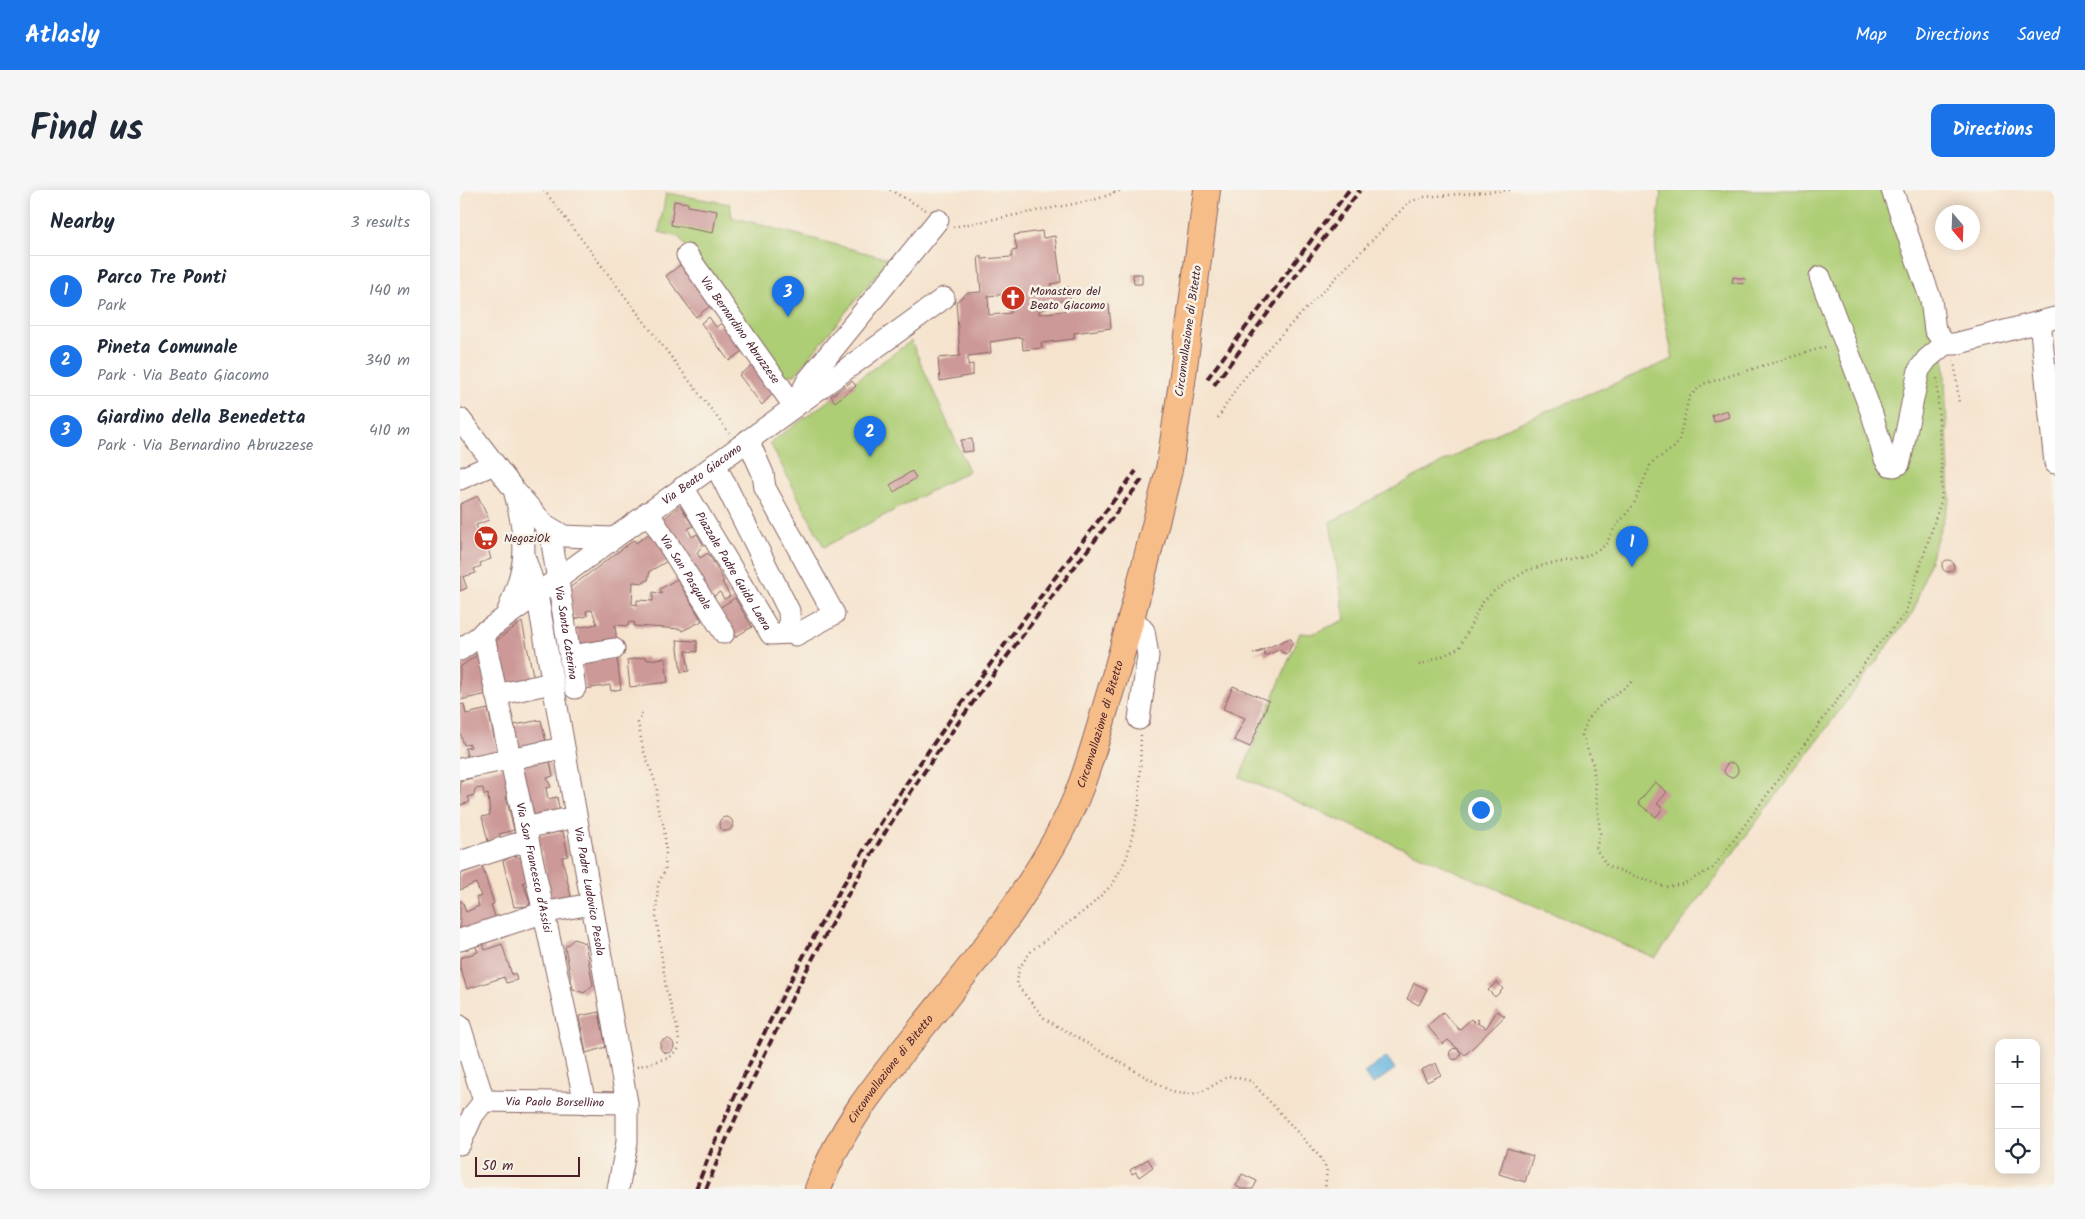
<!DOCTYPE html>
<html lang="en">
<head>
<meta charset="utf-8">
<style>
	body { margin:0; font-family:Kalam,sans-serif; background:#f6f6f7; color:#1f2937 }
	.controls { position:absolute; right:15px; bottom:15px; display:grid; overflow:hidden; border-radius:10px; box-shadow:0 2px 12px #0003 }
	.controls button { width:45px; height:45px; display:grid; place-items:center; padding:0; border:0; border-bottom:1px solid #e0e1e3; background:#fff; color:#1f2937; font:25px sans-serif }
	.compass { position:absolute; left:1475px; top:15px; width:45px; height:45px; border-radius:50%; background:#fff; box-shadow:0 2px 12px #0003; rotate:161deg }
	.scale { position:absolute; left:15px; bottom:12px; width:105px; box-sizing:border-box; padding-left:5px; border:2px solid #4a1f2b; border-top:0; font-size:14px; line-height:18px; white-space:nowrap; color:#4a1f2b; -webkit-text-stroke:4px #f7f3e8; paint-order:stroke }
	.you { position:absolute; left:1020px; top:619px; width:18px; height:18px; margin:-12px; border:4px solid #fff; border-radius:50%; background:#1a73e8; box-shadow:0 0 0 8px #1a73e833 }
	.badge { display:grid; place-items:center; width:32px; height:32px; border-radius:50%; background:#1a73e8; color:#fff; font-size:16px; font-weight:700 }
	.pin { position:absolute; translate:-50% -41px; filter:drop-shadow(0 1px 2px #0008) }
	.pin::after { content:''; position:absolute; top:26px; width:18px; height:15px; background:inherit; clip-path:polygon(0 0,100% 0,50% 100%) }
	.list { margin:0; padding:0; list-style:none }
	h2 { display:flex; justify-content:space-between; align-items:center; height:65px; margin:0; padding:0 20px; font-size:21px }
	h2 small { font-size:16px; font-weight:400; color:#747a83 }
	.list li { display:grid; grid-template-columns:32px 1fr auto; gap:15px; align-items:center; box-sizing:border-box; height:70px; padding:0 20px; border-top:1px solid #e0e1e3 }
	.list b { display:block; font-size:19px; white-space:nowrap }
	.list p { margin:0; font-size:16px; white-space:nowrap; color:#747a83 }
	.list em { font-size:16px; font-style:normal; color:#747a83 }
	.icon { flex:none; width:28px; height:28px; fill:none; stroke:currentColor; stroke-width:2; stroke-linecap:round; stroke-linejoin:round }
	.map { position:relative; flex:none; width:1595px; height:999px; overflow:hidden; border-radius:10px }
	header { display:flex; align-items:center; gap:30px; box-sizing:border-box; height:70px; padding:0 25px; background:#1a73e8; color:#fff }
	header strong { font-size:24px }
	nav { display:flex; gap:28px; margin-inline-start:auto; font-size:18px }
	.intro { display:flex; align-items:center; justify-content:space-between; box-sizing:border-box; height:120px; padding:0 30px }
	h1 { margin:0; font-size:35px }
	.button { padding:12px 22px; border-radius:10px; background:#1a73e8; color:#fff; font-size:18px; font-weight:700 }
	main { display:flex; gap:30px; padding:0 30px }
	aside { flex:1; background:#fff; border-radius:10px; box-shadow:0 2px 12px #0003 }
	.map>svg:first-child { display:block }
	.green { fill:#aece76; stroke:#7c7650 }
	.water { fill:#63b3de; stroke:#566984 }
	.building { fill:#cc9998; fill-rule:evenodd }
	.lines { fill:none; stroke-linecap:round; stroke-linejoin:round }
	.minor-casing { stroke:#866464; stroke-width:23 }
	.major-casing { stroke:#866464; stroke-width:28 }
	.path { stroke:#866464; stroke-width:2.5; stroke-dasharray:1 4; stroke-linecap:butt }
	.minor { stroke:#fff; stroke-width:21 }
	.major { stroke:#f7bd88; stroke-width:26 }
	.rail { stroke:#4a1f2b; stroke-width:4; stroke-dasharray:8 4; stroke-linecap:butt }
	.major-bridge-casing { stroke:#866464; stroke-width:28; stroke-linecap:butt }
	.major-bridge { stroke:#f7bd88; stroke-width:26 }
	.labels { text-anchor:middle; stroke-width:5; stroke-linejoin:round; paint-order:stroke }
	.poi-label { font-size:12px; fill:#4a1f2b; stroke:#f7f3e8; text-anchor:start }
	.street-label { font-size:12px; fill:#4a1f2b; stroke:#f7f3e8 }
</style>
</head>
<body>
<header>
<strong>Atlasly</strong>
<nav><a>Map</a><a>Directions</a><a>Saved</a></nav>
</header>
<div class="intro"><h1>Find us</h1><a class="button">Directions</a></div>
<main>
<aside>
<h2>Nearby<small>3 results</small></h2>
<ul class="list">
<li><span class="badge">1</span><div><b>Parco Tre Ponti</b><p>Park</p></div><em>140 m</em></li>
<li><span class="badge">2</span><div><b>Pineta Comunale</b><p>Park · Via Beato Giacomo</p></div><em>340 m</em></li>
<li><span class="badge">3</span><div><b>Giardino della Benedetta</b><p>Park · Via Bernardino Abruzzese</p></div><em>410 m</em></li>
</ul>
</aside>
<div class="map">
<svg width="1595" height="999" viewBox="0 0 1595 999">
	<rect width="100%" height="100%" fill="#f7f3e8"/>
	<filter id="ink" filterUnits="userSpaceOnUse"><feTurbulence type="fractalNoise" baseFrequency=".02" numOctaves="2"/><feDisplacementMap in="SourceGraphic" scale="10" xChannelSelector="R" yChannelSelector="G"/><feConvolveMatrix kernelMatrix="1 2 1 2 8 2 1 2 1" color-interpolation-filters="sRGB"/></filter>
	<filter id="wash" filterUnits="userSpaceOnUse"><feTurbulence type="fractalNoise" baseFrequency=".0096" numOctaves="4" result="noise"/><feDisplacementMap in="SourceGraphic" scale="20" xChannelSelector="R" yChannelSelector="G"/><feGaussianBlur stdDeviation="1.12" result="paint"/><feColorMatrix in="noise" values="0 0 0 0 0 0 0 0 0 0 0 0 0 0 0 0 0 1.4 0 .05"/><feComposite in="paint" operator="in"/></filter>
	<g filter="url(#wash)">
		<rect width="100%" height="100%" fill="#f5e3cd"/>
		<path class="green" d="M 1201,0 L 1424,0 L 1484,165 L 1490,309 L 1453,422 L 1195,768 L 780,587 L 840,443 L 852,444 L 885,430 L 870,332 L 1047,238 L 1213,169 L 1194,73 Z
			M 206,3 L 270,14 L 272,27 L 429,69 L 335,185 L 330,185 L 324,191 L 318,190 L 219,47 L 199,42 Z
			M 451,151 L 509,281 L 364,357 L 310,253 Z"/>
		<path class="water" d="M 927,867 L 935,879 L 912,895 L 904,883 Z"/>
		<g id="blocks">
			<path class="building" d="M 214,11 L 228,13 L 228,16 L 257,21 L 253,43 L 211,35 Z
				M 582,41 L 583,48 L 595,46 L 601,92 L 591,94 L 591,99 L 609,97 L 610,110 L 586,113 L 587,119 L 579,120 L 579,124 L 649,115 L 651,138 L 614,143 L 614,149 L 581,153 L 582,158 L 563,160 L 562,147 L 530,152 L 531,163 L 508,166 L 508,175 L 513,174 L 513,185 L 480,191 L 478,168 L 500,166 L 496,112 L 507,103 L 521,102 L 518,66 L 521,66 L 522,69 L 552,67 L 552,61 L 557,60 L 554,45 ZM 550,104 L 551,123 L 529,125 L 528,106 Z
				M 224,72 L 254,113 L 236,127 L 206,86 Z
				M 673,84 L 682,84 L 682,94 L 674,94 Z
				M 1273,87 L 1285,89 L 1284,94 L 1272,93 Z
				M 249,127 L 256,137 L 266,130 L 286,158 L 269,171 L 241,133 Z
				M 297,172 L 317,199 L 302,215 L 279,185 Z
				M 392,191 L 396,196 L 375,212 L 371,206 Z
				M 1267,220 L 1269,227 L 1254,232 L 1252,225 Z
				M 512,249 L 513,261 L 502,262 L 501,250 Z
				M 452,281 L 456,288 L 434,302 L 430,295 Z
				M 18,306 L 29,330 L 16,335 L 20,344 L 28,348 L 30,354 L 29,362 L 31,369 L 20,373 L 21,376 L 14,379 L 16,383 L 3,387 L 7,398 L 0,401 L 0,314 Z
				M 220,316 L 233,336 L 228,339 L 232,347 L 237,344 L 243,354 L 237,363 L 240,368 L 248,363 L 264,391 L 262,392 L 270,406 L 264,409 L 260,402 L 249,409 L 202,330 Z
				M 194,340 L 211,369 L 190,381 L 188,390 L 183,393 L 173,392 L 172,414 L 177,415 L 177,410 L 193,411 L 193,402 L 202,404 L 200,399 L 217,389 L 242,431 L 222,441 L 221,439 L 174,436 L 175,433 L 169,432 L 168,436 L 155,435 L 157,455 L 121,460 L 116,438 L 137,434 L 132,420 L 126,421 L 127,426 L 114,429 L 108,399 L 174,350 L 176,353 Z
				M1482 376a6 6 0 1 1 12 0a6 6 0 1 1-12 0Z
				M 275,408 L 292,437 L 275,447 L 259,418 Z
				M 62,432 L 74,490 L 40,496 L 31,454 Z
				M 830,448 L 833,452 L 827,464 L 821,462 L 821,459 L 805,466 L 804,461 L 793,464 Z
				M 217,450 L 237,451 L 237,462 L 226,461 L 229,481 L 221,482 Z
				M 20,463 L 28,504 L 0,510 L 0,477 Z
				M 186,467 L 187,470 L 205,468 L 208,492 L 170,497 L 167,470 Z
				M 157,468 L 161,499 L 151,501 L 150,495 L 125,499 L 121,473 Z
				M 773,496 L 809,511 L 790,557 L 774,550 L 785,528 L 763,519 Z
				M 4,514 L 6,524 L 28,519 L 38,566 L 9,573 L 5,558 L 11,557 L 10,554 L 4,555 L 0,542 L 0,515 Z
				M 81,530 L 87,556 L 54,563 L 49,536 Z
				M 89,567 L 93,586 L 87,588 L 91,597 L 86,598 L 88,609 L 97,607 L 100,623 L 69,630 L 57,574 Z
				M1264 580a7 7 0 1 1 14 0a7 7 0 1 1-14 0Z
				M 45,577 L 51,606 L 46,607 L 54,640 L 39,644 L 41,648 L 28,651 L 22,627 L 30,625 L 28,604 L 24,605 L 23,598 L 15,599 L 14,605 L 8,607 L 10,612 L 0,615 L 0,591 L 12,588 L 11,584 Z
				M 1195,592 L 1207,602 L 1197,614 L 1203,618 L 1196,627 L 1178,613 Z
				M259 634a7 7 0 1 1 14 0a7 7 0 1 1-14 0Z
				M 103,641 L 108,666 L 102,667 L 112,711 L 93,716 L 78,646 Z
				M 53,666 L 61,668 L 67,691 L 63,692 L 70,713 L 68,716 L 54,717 L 43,671 Z
				M 22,676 L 34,714 L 31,715 L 37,732 L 0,740 L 0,710 L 3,713 L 6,722 L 19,716 L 16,708 L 21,706 L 16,693 L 0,700 L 0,684 Z
				M 114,749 L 125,753 L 133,795 L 124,803 L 113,799 L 105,757 Z
				M 23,753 L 25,760 L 42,754 L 52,785 L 55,783 L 57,790 L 46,793 L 44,787 L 7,799 L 0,777 L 0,768 L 18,762 L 15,755 Z
				M 1037,792 L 1043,799 L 1035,807 L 1028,800 Z
				M 954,793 L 967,799 L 959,815 L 947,809 Z
				M 1037,821 L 1045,826 L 1005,865 L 988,850 L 983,854 L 967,836 L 983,822 L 999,840 L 1011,829 L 1014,832 L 1017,829 L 1019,832 L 1017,833 L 1026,838 Z
				M 139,822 L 146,857 L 126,863 L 119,826 Z
				M200 856a7 7 0 1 1 14 0a7 7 0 1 1-14 0Z
				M989.5 864a5.5 5.5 0 1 1 11 0a5.5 5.5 0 1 1-11 0Z
				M 976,873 L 981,885 L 967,892 L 961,880 Z
				M 1047,958 L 1073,966 L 1065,992 L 1039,984 Z
				M 688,969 L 693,977 L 679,987 L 676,982 L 672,984 L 670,980 Z
				M 782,984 L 797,991 L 793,999 L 781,999 L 776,996 Z"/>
		</g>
	</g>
	<g filter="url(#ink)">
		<use href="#blocks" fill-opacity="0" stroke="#866464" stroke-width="1"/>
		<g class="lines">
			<defs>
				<g id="minor">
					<path d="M 1432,0 L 1471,110 L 1475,140 L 1485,154 L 1495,154 L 1595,128"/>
					<path id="s1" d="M 227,65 L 334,216 L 348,190 L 478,30"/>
					<path d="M 1360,87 L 1412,224 L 1425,269 L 1429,275 L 1434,276 L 1439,274 L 1441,267 L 1459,180 L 1467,169 L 1485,154"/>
					<path d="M 1580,132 L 1595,273"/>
					<path id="s2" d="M 0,229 L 55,301 L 84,334 L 92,353 L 115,498"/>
					<path d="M 288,250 L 303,284 L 305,298 L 374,424 L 336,445 L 330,443"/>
					<path d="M 0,289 L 34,274"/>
					<path id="s3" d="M 223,297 L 311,444 L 330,443 L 329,421 L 255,274"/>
					<path id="s4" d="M 188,322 L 264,443"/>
					<path d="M 84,334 L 104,346 L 152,348"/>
					<path id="s5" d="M 65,369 L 77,404 L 167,913 L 167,952 L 158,999"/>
					<path d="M 46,426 C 67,373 69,359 55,304"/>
					<path d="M 672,427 L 684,441 L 688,466 L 679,529"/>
					<path id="s6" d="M 23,442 L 125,913"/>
					<path id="s7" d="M 0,460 L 484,108"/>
					<path d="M 110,466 L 154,459"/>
					<path d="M 36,505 L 92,493"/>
					<path d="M 0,579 L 103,558"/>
					<path d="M 65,638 L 115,627"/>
					<path d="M 0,672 L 68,650"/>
					<path d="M 0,750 L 82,723 L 131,714"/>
					<path d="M 0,836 L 24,911"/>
					<path id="s8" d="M 24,911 L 167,913"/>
					<path d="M 0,954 L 13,925 L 24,911"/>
				</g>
				<g id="major">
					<path d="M 722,192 L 747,0"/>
					<path id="s9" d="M 358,999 C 380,936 422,887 463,836 C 499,791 536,747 566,699 C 587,667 607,633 620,598 C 633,564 642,528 653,493 C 674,422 691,351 709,280"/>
				</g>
			</defs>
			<use href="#minor" class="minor-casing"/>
			<use href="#major" class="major-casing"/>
			<path class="path" d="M 84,0 L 269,243
				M 430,0 L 466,20
				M 654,3 L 662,0
				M 493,37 L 634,10 L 654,3 L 654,0
				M 1493,171 L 1495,177 L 1499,213
				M 758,228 L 777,197 L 812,154 L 949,12 L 964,7 L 1050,0
				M 959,475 L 985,465 L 1000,457 L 1021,414 L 1034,401 L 1068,380 L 1088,374 L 1112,371 L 1127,366 L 1146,355 L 1152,342 L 1174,314 L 1191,273 L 1215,257 L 1219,250 L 1229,207 L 1243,194 L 1368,156
				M 1172,492 L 1142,514 L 1128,528 L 1122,545 L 1133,574 L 1140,643 L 1136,659 L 1147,676 L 1206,697 L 1223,694 L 1253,678 L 1417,456 L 1445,424 L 1481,311 L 1482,299 L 1477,187
				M 681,545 L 679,616 L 667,667 L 653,694 L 628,718 L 572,760 L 559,778 L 557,795 L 585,829 L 712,902 C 739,908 746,899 769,886 L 791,891 L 859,966 L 867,979 L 865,999
				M 177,877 L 210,867 L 218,859 L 219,851 L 217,837 L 206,799 L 196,725 L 198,694 L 205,680 L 206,661 L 204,637 L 197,616 L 197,597 L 183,559 L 178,533 L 183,519"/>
			<use href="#minor" class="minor"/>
			<use href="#major" class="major"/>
			<path class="rail" d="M 747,189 L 889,0
				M 754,195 L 900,0
				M 236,999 C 287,868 355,735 431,617 C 506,501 593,391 676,281
				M 246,999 C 310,839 392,683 491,543 C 553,456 619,371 684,287"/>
			<defs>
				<path id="major-bridge" d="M 709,280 L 722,192"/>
			</defs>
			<use href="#major-bridge" class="major-bridge-casing"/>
			<use href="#major-bridge" class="major-bridge"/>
		</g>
	</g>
	<defs>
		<symbol id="church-disc" viewBox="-11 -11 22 22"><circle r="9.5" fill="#c8321e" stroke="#f7f3e8"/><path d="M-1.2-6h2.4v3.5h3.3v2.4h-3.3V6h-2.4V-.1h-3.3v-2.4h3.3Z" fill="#fff"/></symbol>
		<symbol id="supermarket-disc" viewBox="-11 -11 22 22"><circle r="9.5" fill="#c8321e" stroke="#f7f3e8"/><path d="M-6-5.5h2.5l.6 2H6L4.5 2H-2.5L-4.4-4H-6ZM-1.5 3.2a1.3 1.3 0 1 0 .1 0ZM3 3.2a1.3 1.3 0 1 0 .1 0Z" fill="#fff"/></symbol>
	</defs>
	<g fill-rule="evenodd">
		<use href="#church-disc" x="539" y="94" width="28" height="28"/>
		<use href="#supermarket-disc" x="12" y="334" width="28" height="28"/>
	</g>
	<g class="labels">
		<g class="poi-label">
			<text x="570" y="105">Monastero del<tspan x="570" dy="14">Beato Giacomo</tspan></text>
			<text x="44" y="352">NegoziOk</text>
		</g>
		<g class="street-label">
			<text dy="4" stroke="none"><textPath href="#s1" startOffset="92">Via Bernardino Abruzzese</textPath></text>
			<text transform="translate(728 141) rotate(-82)" y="4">Circonvallazione di Bitetto</text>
			<text dy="4" stroke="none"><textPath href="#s7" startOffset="299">Via Beato Giacomo</textPath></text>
			<text dy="4" stroke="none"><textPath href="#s3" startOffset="98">Piazzale Padre Guido Laera</textPath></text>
			<text dy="4" stroke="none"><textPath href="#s4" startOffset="71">Via San Pasquale</textPath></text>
			<text dy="4" stroke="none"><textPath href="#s2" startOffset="246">Via Santa Caterina</textPath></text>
			<text dy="4" stroke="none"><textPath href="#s9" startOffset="548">Circonvallazione di Bitetto</textPath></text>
			<text dy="4" stroke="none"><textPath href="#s6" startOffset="241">Via San Francesco d'Assisi</textPath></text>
			<text dy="4" stroke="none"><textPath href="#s5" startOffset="339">Via Padre Ludovico Pesola</textPath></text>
			<text dy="4" stroke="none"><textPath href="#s9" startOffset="141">Circonvallazione di Bitetto</textPath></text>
			<text dy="4" stroke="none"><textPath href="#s8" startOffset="71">Via Paolo Borsellino</textPath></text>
		</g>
	</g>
</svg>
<div class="controls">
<button>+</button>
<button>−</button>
<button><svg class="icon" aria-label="locate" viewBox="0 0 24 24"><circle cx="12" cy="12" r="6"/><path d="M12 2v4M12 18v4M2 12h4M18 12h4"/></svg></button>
</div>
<svg class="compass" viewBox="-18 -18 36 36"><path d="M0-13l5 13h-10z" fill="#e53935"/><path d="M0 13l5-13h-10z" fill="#747a83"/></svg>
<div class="scale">50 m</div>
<div class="you"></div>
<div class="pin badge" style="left:1172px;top:377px">1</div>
<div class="pin badge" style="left:410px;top:267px">2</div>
<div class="pin badge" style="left:328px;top:127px">3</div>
</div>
</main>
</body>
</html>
